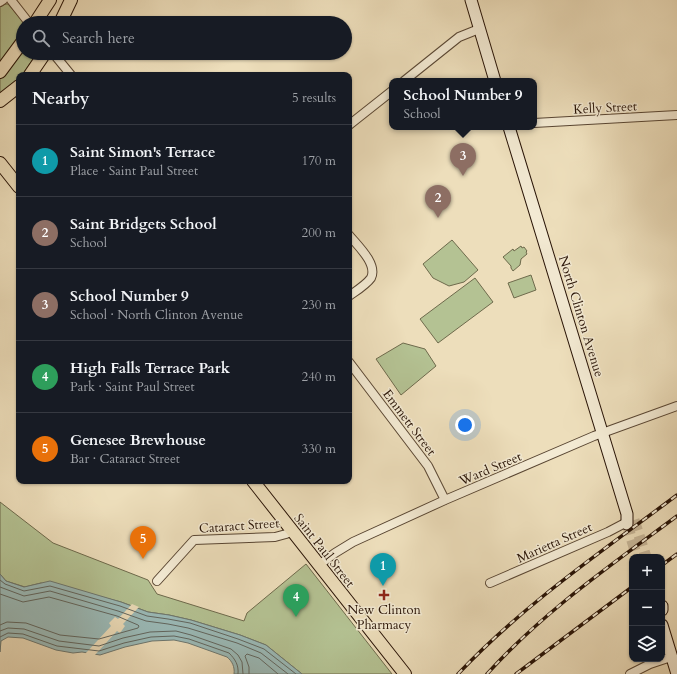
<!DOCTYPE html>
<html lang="en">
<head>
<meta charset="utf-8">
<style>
	body { margin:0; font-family:Cardo,serif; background:#242831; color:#f1f3f6 }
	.controls { position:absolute; right:12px; bottom:12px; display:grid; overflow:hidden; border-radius:8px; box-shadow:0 1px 3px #0004 }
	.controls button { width:36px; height:36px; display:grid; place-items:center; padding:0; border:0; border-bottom:1px solid #363941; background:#171b24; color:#f1f3f6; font:20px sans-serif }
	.you { position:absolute; left:465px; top:425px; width:14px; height:14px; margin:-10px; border:3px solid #fff; border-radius:50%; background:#1a73e8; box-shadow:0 0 0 6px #1a73e833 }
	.badge { display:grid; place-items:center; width:26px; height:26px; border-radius:50%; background:#7c3aed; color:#fff; font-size:13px; font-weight:700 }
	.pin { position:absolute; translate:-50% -33px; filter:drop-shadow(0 1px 2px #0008) }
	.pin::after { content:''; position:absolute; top:21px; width:14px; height:12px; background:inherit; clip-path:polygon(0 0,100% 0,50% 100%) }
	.popup { position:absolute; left:389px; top:78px; width:148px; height:52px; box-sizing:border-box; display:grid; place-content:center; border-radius:8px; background:#171b24; filter:drop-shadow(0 1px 3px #0005); font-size:13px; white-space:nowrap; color:#9ea1a6 }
	.popup b { font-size:15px; color:#f1f3f6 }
	.popup::after { content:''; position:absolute; left:50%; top:100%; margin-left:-8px; border:8px solid transparent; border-top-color:#171b24 }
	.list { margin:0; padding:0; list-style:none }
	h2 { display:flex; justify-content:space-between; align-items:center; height:52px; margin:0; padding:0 16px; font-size:17px }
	h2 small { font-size:13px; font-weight:400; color:#9ea1a6 }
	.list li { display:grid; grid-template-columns:26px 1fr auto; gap:12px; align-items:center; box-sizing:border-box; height:72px; padding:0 16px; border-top:1px solid #363941 }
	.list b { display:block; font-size:15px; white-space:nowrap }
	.list p { margin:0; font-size:13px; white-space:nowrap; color:#9ea1a6 }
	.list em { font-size:13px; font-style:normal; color:#9ea1a6 }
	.icon { flex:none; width:22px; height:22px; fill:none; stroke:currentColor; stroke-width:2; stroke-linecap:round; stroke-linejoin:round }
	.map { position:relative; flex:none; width:677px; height:674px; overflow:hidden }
	.search { position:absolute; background:#171b24; box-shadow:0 1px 3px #0004; left:16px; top:16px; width:336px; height:44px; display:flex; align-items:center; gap:10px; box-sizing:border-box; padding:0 14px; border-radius:22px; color:#9ea1a6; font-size:15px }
	.panel { position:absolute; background:#171b24; box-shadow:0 1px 3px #0004; left:16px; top:72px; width:336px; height:412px; border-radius:8px }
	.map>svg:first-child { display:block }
	.green { fill:#b4c293; stroke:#6e6a4c }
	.water { fill:#9bbbb9; stroke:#6d7871 }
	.pier { fill:#eddebb }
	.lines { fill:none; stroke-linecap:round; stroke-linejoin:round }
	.shore { stroke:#626760; stroke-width:1 }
	.secondary-tunnel { stroke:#c6b597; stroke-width:11; stroke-dasharray:11 5.5; stroke-linecap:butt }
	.street-casing { stroke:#594633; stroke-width:10 }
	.secondary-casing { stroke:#281306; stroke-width:13 }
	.primary-casing { stroke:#281306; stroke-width:14 }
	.street { stroke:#f3ead3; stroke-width:8 }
	.secondary { stroke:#f3ead3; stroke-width:11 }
	.primary { stroke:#eddebb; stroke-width:12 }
	.rail-casing { stroke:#281306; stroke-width:3.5 }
	.rail { stroke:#f3ead3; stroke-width:2; stroke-dasharray:6; stroke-linecap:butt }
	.poi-dot { fill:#8f2418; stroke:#f3ead3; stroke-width:1.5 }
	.labels { text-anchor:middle; stroke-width:3; stroke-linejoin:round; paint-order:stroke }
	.street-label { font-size:13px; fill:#281306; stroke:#f3ead3 }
	.poi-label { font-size:13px; fill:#281306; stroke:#f3ead3 }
</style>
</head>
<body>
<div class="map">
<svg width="677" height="674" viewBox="0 0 677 674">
	<rect width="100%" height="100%" fill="#eddebb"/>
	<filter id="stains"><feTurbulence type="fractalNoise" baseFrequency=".005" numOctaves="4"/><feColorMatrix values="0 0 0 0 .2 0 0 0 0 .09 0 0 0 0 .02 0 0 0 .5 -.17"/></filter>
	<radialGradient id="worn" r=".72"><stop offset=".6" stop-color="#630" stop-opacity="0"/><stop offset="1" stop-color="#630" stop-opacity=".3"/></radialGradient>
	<path class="green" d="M 5,4 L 8,4 L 24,23 L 23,53 L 37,53 L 22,75 L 19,75 L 19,81 L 0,98 L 0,7 Z
		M 452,240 L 478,270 L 464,282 L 449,286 L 433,278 L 423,264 Z
		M 521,246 L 522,248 L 524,247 L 527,251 L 526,252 L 527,254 L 521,259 L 520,265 L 513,271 L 511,268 L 511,266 L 503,257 L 513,249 L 514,251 Z
		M 531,275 L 536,290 L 514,298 L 508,283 Z
		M 475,278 L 493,302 L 438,343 L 420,319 Z
		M 403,343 L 425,349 L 436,366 L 401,395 L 376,359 Z
		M 0,502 L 53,543 L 148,580 L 157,594 L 244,621 L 247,613 L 306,564 L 392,674 L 302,674 L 266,645 L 240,635 L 191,620 L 169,615 L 148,612 L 121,602 L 94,595 L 41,583 L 25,587 L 6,581 L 0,574 Z"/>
	<path class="water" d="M 0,574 L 6,581 L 24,587 L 50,581 L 121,602 L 148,612 L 169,615 L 191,620 L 240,635 L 266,645 L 302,674 L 234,674 C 235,667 232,661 227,657 L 188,643 L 174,640 L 152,641 L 125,647 L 100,655 L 82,652 L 73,653 L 56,650 L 23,638 L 8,637 L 1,641 L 0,652 Z"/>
	<path class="pier" d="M 132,604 L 139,607 L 123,624 L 125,626 L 120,633 L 117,631 L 94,656 L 85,654 L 111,626 L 109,623 L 115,617 L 118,619 Z"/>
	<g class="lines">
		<path class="shore" d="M 0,580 L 5,584 L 24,591 L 50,586 L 120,606 L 147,616 L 168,619 L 190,623 L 238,639 L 264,649 L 296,674
			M 0,587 L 24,596 L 50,591 L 118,611 L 146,621 L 168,624 L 188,628 L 237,643 L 261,653 L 288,674
			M 0,594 L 23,602 L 49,597 L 117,616 L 138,625 L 139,626 L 138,628 L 99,639 L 60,635 L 26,623 L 7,622 L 0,625
			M 0,631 L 8,628 L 24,629 L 59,641 L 99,646 L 123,638 L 150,632 L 176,631 L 191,635 L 231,649 L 238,655 L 242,662 L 243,674
			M 0,637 L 8,633 L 23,634 L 57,646 L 99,651 L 124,643 L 151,637 L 174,636 L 189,639 L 229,653 C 235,659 239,665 238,674
			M 249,674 L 249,667 L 245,656 L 247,654 L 259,658 L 278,674"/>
		<path class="secondary-tunnel" d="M 634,520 L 646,557
			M 627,524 L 637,557"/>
		<defs>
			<path id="street" d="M 11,0 L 29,23
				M 0,2 L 3,0
				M 53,53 L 71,75
				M 404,81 L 459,37 L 479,29
				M 534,123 L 677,115
				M 349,125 L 392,91
				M 349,235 C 357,245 378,264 371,278 C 366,285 356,291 349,296
				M 349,362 L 428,466 L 445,500
				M 319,565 L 335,553 L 353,542 L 445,500 L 594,436 L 677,406
				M 157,581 L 194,540 L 275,537 L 286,534 L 292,531
				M 490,583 L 608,532 L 627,522
				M 630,674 L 650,664 L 671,657"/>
			<path id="secondary" d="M 471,0 L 495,81
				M 509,127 L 627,514 L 627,524
				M 662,606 L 662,610
				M 662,625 L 677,674"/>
			<path id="primary" d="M 35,23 L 50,0
				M 60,23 L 71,0
				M 0,72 L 23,41
				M 30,75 L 45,53
				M 0,101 L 19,86
				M 0,163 L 19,187
				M 253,481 L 405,674"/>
		</defs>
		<use href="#street" class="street-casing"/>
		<use href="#secondary" class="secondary-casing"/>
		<use href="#primary" class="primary-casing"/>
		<use href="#street" class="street"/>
		<use href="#secondary" class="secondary"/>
		<use href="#primary" class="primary"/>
		<defs>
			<path id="rail" d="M 662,565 L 677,554
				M 458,674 C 523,605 601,552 677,495
				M 487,674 C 543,612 611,565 677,516
				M 516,674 L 632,587"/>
		</defs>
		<use href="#rail" class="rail-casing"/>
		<use href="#rail" class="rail"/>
	</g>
	<path class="poi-dot" d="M382 589h4v4h4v4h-4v4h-4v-4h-4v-4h4z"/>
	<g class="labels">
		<g class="street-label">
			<text transform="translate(605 107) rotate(-3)" y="5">Kelly Street</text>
			<text transform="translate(582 316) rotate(73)" y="5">North Clinton Avenue</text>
			<text transform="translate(410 422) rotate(53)" y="5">Emmett Street</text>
			<text transform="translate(490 468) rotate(-23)" y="5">Ward Street</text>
			<text transform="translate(239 525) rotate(-4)" y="5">Cataract Street</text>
			<text transform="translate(554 542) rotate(-24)" y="5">Marietta Street</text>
			<text transform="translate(325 550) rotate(52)" y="5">Saint Paul Street</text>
		</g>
		<g class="poi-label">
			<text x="384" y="614">New Clinton<tspan x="384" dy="15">Pharmacy</tspan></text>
		</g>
	</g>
	<rect width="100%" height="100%" filter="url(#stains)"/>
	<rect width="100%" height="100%" fill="url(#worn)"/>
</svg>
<div class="controls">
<button>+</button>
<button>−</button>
<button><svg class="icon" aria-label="layers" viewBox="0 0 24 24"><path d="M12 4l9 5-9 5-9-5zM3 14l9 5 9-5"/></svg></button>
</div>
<div class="you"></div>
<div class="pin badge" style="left:383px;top:586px;background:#0f9aa8">1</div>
<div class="pin badge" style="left:438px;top:218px;background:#8d6e63">2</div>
<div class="pin badge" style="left:463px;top:176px;background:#8d6e63">3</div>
<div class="popup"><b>School Number 9</b>School</div>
<div class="pin badge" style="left:296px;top:617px;background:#2e9e5b">4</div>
<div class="pin badge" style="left:143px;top:559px;background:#e8710a">5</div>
<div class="search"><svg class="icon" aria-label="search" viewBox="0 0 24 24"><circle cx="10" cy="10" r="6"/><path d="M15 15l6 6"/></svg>Search here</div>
<section class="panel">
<h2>Nearby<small>5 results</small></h2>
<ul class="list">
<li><span class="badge" style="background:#0f9aa8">1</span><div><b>Saint Simon's Terrace</b><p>Place · Saint Paul Street</p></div><em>170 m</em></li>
<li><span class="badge" style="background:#8d6e63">2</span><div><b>Saint Bridgets School</b><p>School</p></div><em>200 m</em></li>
<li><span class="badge" style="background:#8d6e63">3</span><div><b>School Number 9</b><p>School · North Clinton Avenue</p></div><em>230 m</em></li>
<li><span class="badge" style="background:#2e9e5b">4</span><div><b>High Falls Terrace Park</b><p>Park · Saint Paul Street</p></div><em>240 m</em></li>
<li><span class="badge" style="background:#e8710a">5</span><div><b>Genesee Brewhouse</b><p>Bar · Cataract Street</p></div><em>330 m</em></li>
</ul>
</section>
</div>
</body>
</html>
